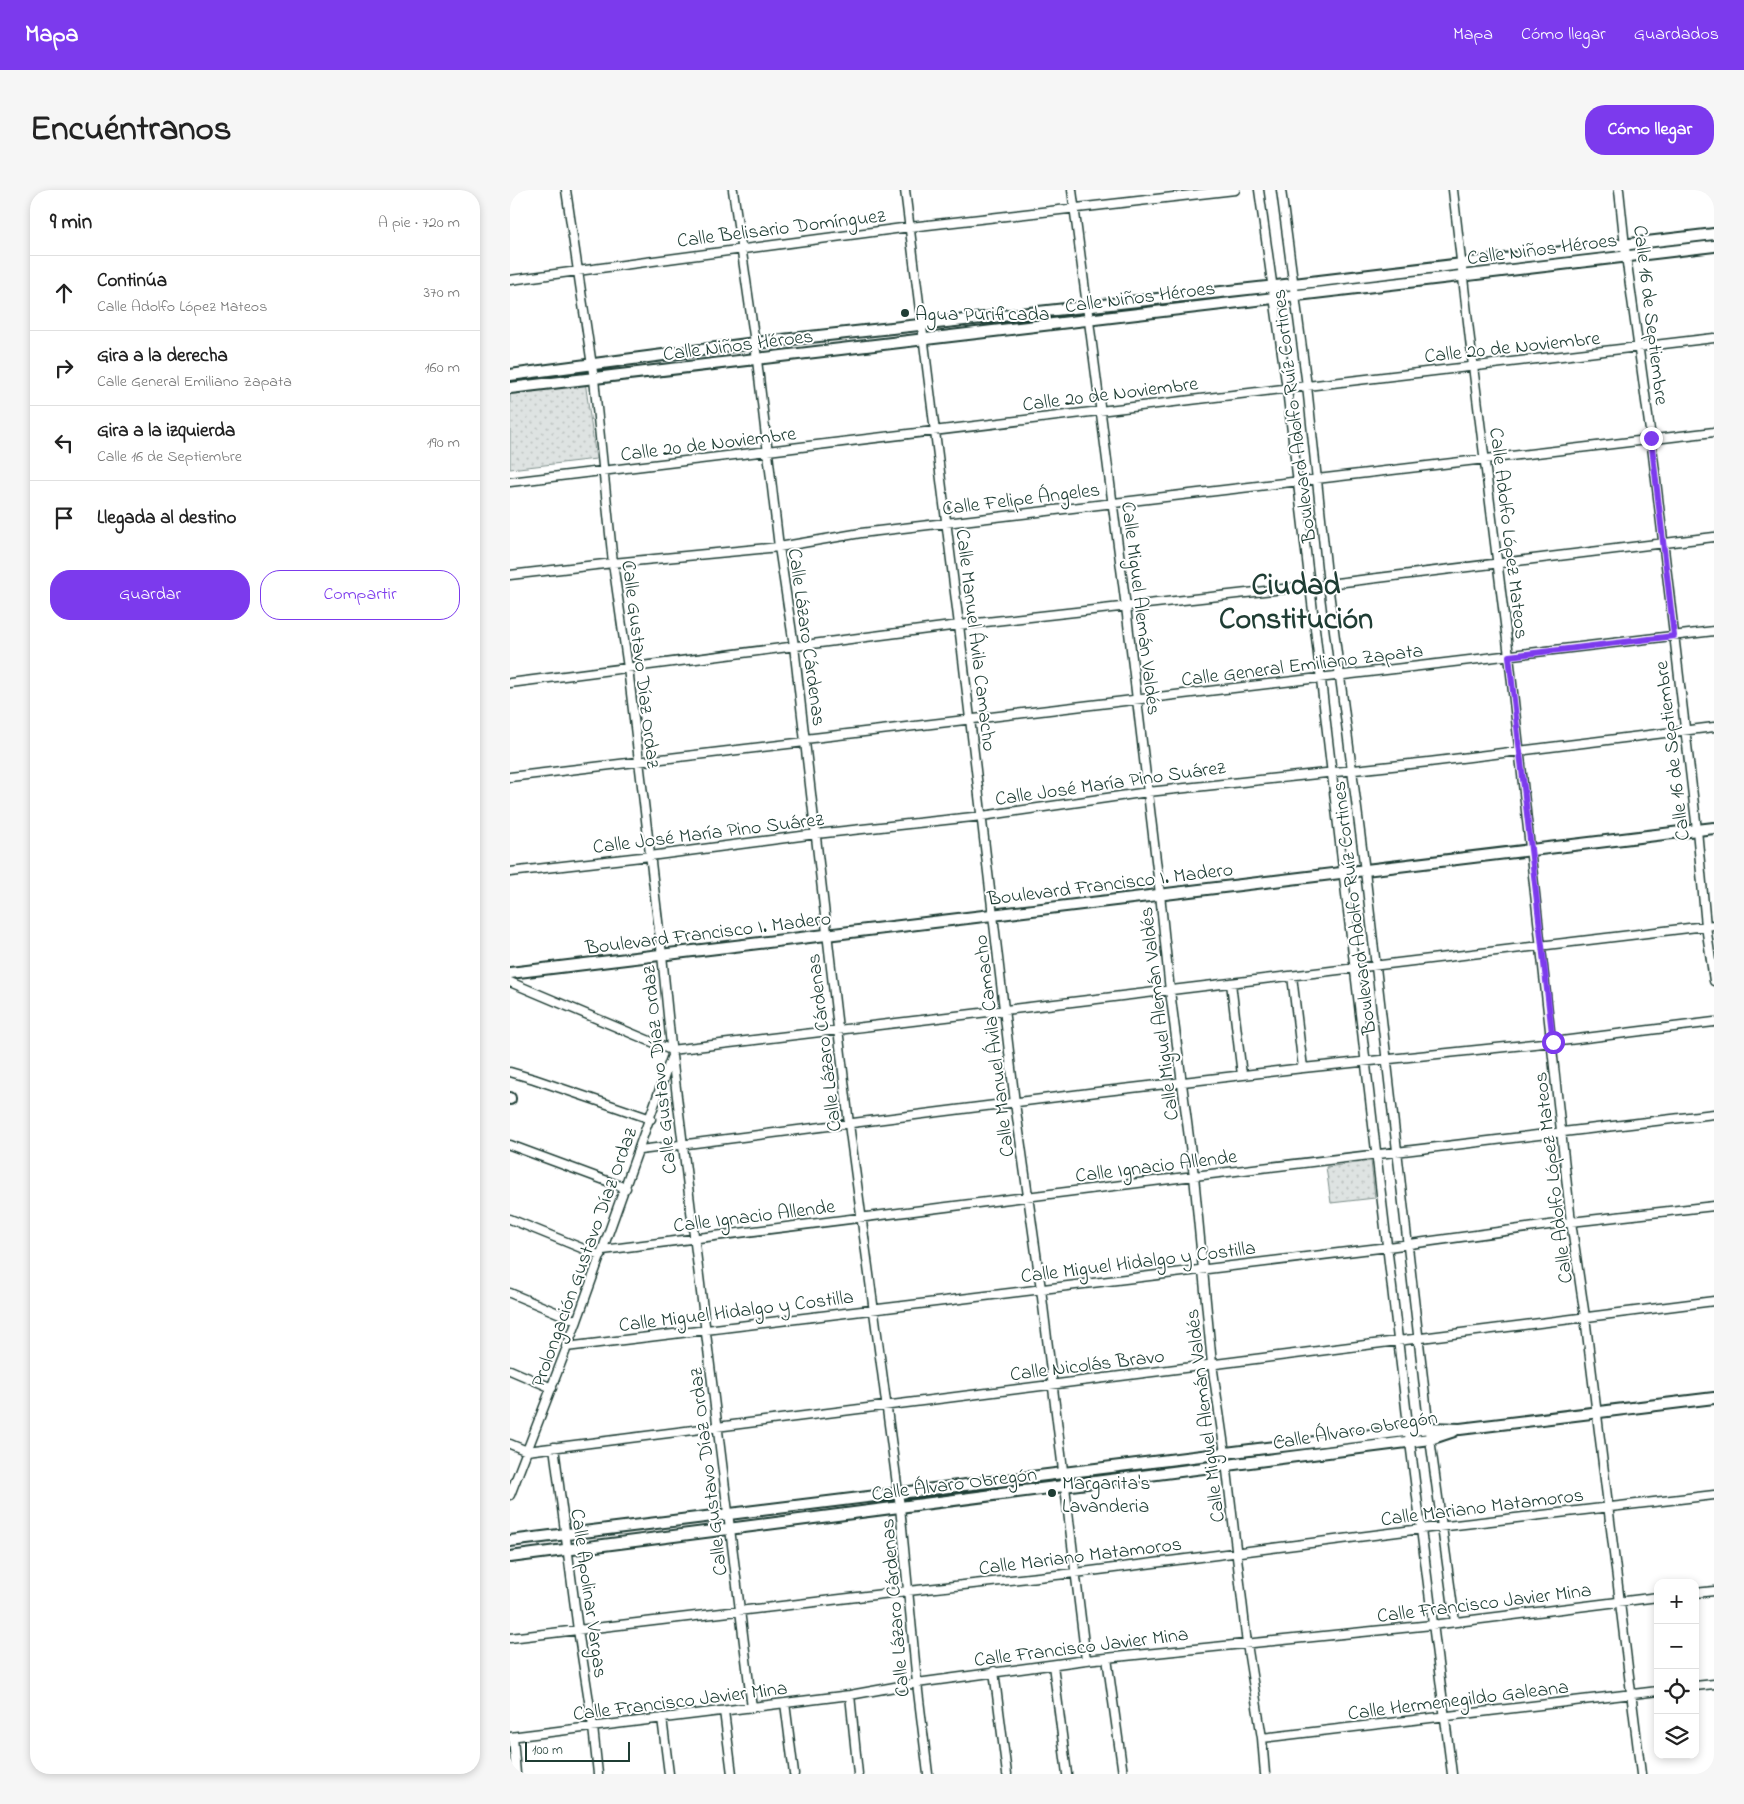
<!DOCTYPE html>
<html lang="es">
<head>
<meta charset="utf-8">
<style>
	body { margin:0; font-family:"Indie Flower",sans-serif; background:#f6f6f6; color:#222 }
	.controls { position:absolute; right:15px; bottom:15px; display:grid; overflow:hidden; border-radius:10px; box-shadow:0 2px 8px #0003 }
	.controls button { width:45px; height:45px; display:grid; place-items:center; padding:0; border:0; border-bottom:1px solid #e0e0e0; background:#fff; color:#222; font:25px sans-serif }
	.scale { position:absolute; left:15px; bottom:12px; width:105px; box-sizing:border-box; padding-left:5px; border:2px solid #1f3d34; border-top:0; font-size:14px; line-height:18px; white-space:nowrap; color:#1f3d34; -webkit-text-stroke:4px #fff; paint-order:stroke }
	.stop { position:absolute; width:15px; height:15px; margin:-11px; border:4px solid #7c3aed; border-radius:50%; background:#fff }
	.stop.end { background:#7c3aed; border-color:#fff; box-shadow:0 1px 5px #0008 }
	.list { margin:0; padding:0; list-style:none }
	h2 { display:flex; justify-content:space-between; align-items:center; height:65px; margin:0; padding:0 20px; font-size:21px }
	h2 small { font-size:16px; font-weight:400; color:#767676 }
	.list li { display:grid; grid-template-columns:32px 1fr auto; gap:15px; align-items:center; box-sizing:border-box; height:75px; padding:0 20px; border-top:1px solid #e0e0e0 }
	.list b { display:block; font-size:19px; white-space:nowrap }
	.list p { margin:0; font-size:16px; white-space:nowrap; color:#767676 }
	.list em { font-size:16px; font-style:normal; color:#767676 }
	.actions { display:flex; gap:10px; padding:15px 20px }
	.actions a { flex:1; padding:11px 0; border:1px solid #7c3aed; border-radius:20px; text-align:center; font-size:18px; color:#7c3aed }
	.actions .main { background:#7c3aed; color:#fff }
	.icon { flex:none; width:28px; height:28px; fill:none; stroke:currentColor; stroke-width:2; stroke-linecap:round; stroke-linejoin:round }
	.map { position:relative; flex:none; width:1204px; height:1584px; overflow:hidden; border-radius:20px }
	header { display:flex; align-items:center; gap:30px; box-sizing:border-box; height:70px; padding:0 25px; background:#7c3aed; color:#fff }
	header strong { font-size:24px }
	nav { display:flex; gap:28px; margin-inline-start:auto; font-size:18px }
	.intro { display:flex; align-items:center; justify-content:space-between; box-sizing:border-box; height:120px; padding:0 30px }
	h1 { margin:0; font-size:35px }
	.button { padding:12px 22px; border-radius:20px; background:#7c3aed; color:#fff; font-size:18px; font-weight:700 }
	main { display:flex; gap:30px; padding:0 30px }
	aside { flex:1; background:#fff; border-radius:20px; box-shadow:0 2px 8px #0003 }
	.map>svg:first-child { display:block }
	.green { fill:url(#green-dots); stroke:#7e908b }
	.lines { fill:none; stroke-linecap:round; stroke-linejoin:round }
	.minor-casing { stroke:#1f3d34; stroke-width:11 }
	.tertiary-casing { stroke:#1f3d34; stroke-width:14 }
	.minor { stroke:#fff; stroke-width:8 }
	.tertiary { stroke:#fff; stroke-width:10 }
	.route { stroke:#7c3aed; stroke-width:6 }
	.poi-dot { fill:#1f3d34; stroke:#fff; stroke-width:2 }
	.labels { text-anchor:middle; stroke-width:4; stroke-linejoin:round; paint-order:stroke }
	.street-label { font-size:20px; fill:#1f3d34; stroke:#fff }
	.poi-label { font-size:20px; fill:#1f3d34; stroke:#fff; text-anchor:start }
	.town-label { font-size:30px; font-weight:bold; fill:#1f3d34; stroke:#fff }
</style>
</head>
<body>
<header>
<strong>Mapa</strong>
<nav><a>Mapa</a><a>Cómo llegar</a><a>Guardados</a></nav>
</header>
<div class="intro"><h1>Encuéntranos</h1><a class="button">Cómo llegar</a></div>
<main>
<aside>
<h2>9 min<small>A pie · 720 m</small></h2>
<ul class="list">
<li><svg class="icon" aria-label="ahead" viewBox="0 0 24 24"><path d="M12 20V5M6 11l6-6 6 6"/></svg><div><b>Continúa</b><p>Calle Adolfo López Mateos</p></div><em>370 m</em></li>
<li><svg class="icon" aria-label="right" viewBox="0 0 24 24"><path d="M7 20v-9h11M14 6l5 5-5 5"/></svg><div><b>Gira a la derecha</b><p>Calle General Emiliano Zapata</p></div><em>160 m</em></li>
<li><svg class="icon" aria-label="left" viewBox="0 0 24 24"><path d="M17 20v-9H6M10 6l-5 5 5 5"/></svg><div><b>Gira a la izquierda</b><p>Calle 16 de Septiembre</p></div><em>190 m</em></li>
<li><svg class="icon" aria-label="arrive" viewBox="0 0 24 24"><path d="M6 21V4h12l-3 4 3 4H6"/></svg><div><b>Llegada al destino</b></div></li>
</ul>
<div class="actions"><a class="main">Guardar</a><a>Compartir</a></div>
</aside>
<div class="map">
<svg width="1204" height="1584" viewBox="0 0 1204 1584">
	<defs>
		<pattern id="green-dots" width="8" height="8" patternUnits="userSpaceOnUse" patternTransform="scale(1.25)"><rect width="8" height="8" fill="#dee3e2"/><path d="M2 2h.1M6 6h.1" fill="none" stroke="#bec4c2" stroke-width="1.8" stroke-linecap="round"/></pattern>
	</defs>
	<rect width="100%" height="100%" fill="#fff"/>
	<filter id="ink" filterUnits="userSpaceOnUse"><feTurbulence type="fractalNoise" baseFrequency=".02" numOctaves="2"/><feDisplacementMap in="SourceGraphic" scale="10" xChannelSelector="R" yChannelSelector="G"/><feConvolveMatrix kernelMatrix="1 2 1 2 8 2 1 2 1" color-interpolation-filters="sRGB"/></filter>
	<g filter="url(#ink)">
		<path class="green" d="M 75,191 L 86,269 L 0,279 L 0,200 Z
			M 861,971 L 865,1008 L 821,1013 L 816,977 Z"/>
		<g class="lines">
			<defs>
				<path id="minor" d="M 56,0 L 84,189 L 103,373 L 118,478 L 152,765 L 162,866 L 242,1518
					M 223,0 L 245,153 L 269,357 L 284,456 L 339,934 L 390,1317 L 407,1493 L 418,1584
					M 395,0 L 449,435 L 505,913 L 531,1099 L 576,1470
					M 562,0 L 616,417 L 650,704 L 660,801 L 684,986 L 702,1174 L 715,1263 L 737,1454 L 752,1548 L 755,1584
					M 749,0 L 777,199 L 900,1252 L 942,1584
					M 771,0 L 797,196 L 818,394 L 855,681 L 920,1249 L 945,1432
					M 943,0 L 963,176 L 999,466 L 1061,1032 L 1075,1127 L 1131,1584
					M 1109,0 L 1116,66 L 1141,248 L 1187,640 L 1196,736 L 1204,791
					M 0,90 L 400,37 L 725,0
					M 0,292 L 797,196 L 1204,148
					M 0,385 L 103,373 L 269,357 L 351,343 L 1204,242
					M 0,493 L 449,435 L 818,394 L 1204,347
					M 0,587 L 295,552 L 295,549 L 1204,441
					M 0,682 L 140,666 L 306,644 L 472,626 L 638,602 L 919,572 L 1204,537
					M 782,786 L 793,878
					M 0,792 L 161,860 L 1204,735
					M 721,793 L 732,885
					M 0,882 L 24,889 L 141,929
					M 0,955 L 116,998
					M 130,960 L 587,902 L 793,878 L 1043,852 L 1204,832
					M 0,1029 L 91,1066
					M 93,1060 L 684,986 L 1204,924
					M 0,1103 L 67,1131
					M 56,1157 L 878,1057 L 1061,1032 L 1204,1016
					M 0,1180 L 42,1198
					M 0,1254 L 17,1261 L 1204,1111
					M 44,1257 L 68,1440 L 83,1537 L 88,1584
					M 0,1305 L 67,1131 L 161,868
					M 1185,1403 L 1204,1401
					M 0,1448 L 398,1401 L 565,1383 L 911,1339 L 1204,1305
					M 597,1468 L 613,1584
					M 543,1475 L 557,1584
					M 484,1481 L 497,1584
					M 1185,1496 L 1204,1494
					M 340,1505 L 348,1584
					M 275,1513 L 284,1584
					M 214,1521 L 222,1584
					M 152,1528 L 159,1584
					M 0,1547 L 340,1505 L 407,1493 L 576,1470 L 922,1435 L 1148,1407
					M 3,1547 L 6,1584
					M 752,1548 L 1148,1501"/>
				<path id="tertiary" d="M 0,185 L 245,153 L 784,94 L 1204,44
					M 0,198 L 1204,56
					M 0,783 L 1204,638
					M 0,908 L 0,909
					M 0,1351 L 919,1238 L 950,1239 L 1204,1208
					M 0,1367 L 920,1249 L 944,1241"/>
			</defs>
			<use href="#minor" class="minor-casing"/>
			<use href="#tertiary" class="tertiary-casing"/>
			<use href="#minor" class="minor"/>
			<use href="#tertiary" class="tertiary"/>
		</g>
	</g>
	<g class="lines" filter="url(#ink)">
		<path class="route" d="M 1043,852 L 999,466 L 1164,446 L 1141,248"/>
	</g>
	<g class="poi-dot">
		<circle cx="395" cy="123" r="5"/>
		<circle cx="542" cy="1303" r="5"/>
	</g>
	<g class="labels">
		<g class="street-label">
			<text transform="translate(271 37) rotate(-7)" y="7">Calle Belisario Domínguez</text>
			<text transform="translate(1032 58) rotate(-7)" y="7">Calle Niños Héroes</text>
			<text transform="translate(630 106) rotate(-7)" y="7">Calle Niños Héroes</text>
			<text transform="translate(1142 125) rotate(83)" y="7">Calle 16 de Septiembre</text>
			<text transform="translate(228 154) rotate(-7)" y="7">Calle Niños Héroes</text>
			<text transform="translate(1002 156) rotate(-6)" y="7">Calle 20 de Noviembre</text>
			<text transform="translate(600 203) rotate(-7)" y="7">Calle 20 de Noviembre</text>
			<text transform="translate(783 226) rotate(-97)" y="7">Boulevard Adolfo Ruíz Cortines</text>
			<text transform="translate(198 253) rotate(-7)" y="7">Calle 20 de Noviembre</text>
			<text transform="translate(511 308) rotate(-7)" y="7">Calle Felipe Ángeles</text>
			<text transform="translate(1000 343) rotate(83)" y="7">Calle Adolfo López Mateos</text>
			<text transform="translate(632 418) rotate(83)" y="7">Calle Miguel Alemán Valdés</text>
			<text transform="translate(298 447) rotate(82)" y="7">Calle Lázaro Cárdenas</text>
			<text transform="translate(467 450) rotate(83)" y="7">Calle Manuel Ávila Camacho</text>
			<text transform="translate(132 474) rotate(83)" y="7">Calle Gustavo Díaz Ordaz</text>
			<text transform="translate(792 474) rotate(-7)" y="7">Calle General Emiliano Zapata</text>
			<text transform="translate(1161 561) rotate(-97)" y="7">Calle 16 de Septiembre</text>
			<text transform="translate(600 592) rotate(-8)" y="7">Calle José María Pino Suárez</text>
			<text transform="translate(198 642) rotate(-7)" y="7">Calle José María Pino Suárez</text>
			<text transform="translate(600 693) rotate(-7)" y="7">Boulevard Francisco I. Madero</text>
			<text transform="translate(843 718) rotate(-97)" y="7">Boulevard Adolfo Ruíz Cortines</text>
			<text transform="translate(198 742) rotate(-7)" y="7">Boulevard Francisco I. Madero</text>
			<text transform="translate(648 824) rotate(-97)" y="7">Calle Miguel Alemán Valdés</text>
			<text transform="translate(313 853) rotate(-97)" y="7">Calle Lázaro Cárdenas</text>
			<text transform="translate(483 856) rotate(-97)" y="7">Calle Manuel Ávila Camacho</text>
			<text transform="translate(148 880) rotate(-96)" y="7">Calle Gustavo Díaz Ordaz</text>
			<text transform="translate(646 975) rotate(-7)" y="7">Calle Ignacio Allende</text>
			<text transform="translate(1042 988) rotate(-97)" y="7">Calle Adolfo López Mateos</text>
			<text transform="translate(244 1025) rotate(-7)" y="7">Calle Ignacio Allende</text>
			<text transform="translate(73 1067) rotate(-70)" y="7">Prolongación Gustavo Díaz Ordaz</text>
			<text transform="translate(628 1071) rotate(-7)" y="7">Calle Miguel Hidalgo y Costilla</text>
			<text transform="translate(226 1120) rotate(-7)" y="7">Calle Miguel Hidalgo y Costilla</text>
			<text transform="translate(577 1174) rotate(-7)" y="7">Calle Nicolás Bravo</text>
			<text transform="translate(694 1226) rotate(-97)" y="7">Calle Miguel Alemán Valdés</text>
			<text transform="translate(845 1239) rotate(-9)" y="7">Calle Álvaro Obregón</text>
			<text transform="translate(197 1282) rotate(-97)" y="7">Calle Gustavo Díaz Ordaz</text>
			<text transform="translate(444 1293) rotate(-7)" y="7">Calle Álvaro Obregón</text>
			<text transform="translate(972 1316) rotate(-7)" y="7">Calle Mariano Matamoros</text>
			<text transform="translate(570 1365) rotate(-7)" y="7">Calle Mariano Matamoros</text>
			<text transform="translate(80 1403) rotate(82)" y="7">Calle Apolinar Vargas</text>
			<text transform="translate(974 1412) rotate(-7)" y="7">Calle Francisco Javier Mina</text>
			<text transform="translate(384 1418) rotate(-95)" y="7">Calle Lázaro Cárdenas</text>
			<text transform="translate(571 1456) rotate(-7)" y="7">Calle Francisco Javier Mina</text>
			<text transform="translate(948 1509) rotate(-7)" y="7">Calle Hermenegildo Galeana</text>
			<text transform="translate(170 1510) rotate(-7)" y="7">Calle Francisco Javier Mina</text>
		</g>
		<g class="poi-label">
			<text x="405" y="130">Agua Purificada</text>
			<text x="552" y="1299">Margarita's<tspan x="552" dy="23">Lavanderia</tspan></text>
		</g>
		<g class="town-label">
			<text x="786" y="404">Ciudad<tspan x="786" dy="34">Constitución</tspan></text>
		</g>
	</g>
</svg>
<div class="controls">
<button>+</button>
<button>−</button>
<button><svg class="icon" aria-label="locate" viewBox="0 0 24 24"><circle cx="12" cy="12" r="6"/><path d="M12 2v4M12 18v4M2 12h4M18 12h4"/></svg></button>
<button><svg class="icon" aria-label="layers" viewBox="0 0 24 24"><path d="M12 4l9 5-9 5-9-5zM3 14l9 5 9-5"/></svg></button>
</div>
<div class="scale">100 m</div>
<div class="stop" style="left:1043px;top:852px"></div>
<div class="stop end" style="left:1141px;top:248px"></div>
</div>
</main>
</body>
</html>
